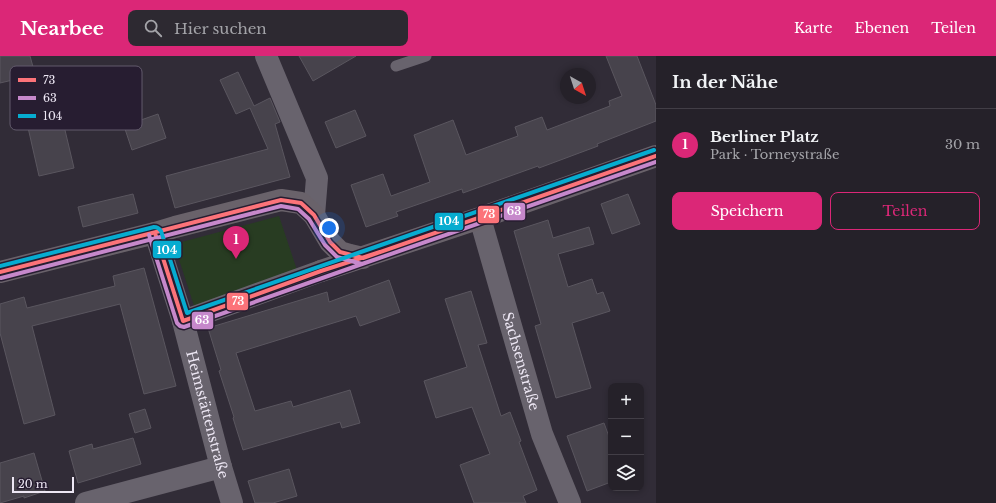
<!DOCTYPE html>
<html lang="de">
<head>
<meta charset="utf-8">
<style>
	body { margin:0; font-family:"Libre Baskerville",serif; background:#2d2931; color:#f1f3f6 }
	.controls { position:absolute; right:12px; bottom:12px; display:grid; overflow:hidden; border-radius:8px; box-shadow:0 2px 6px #0003 }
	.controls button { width:36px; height:36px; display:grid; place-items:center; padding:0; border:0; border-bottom:1px solid #423e46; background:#252129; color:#f1f3f6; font:20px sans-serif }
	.compass { position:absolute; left:560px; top:12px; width:36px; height:36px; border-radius:50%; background:#252129; box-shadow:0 2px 6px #0003; rotate:141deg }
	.scale { position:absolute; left:12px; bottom:10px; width:62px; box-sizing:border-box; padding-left:4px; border:2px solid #ede7f4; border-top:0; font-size:11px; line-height:14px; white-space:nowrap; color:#ede7f4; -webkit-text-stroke:3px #271d31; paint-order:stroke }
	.you { position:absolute; left:329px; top:172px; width:14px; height:14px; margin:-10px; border:3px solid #fff; border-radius:50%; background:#1a73e8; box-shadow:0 0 0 6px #1a73e833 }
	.badge { display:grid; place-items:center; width:26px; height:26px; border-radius:50%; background:#db2777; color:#fff; font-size:13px; font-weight:700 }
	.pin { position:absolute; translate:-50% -33px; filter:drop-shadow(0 1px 2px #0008) }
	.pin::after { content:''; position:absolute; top:21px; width:14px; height:12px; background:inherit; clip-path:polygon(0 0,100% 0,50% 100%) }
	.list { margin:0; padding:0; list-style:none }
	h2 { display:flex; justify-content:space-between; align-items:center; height:52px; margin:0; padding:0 16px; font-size:17px }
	h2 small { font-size:13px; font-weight:400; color:#a3a3a8 }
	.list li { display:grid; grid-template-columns:26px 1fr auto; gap:12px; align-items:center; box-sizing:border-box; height:72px; padding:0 16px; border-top:1px solid #423e46 }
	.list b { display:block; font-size:15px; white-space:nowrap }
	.list p { margin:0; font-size:13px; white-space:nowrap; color:#a3a3a8 }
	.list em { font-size:13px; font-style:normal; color:#a3a3a8 }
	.actions { display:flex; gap:8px; padding:12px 16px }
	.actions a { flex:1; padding:9px 0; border:1px solid #db2777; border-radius:8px; text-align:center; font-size:14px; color:#db2777 }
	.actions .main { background:#db2777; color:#fff }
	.icon { flex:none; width:22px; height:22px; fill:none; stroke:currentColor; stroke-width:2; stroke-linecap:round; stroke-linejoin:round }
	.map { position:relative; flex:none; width:656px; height:447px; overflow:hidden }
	header { display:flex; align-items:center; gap:24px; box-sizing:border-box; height:56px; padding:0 20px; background:#db2777; color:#fff }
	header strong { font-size:19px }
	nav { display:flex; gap:22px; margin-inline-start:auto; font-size:14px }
	.search { width:280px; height:36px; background:#2d2931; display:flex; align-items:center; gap:10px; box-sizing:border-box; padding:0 14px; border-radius:8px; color:#a3a3a8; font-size:15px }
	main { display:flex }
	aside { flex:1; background:#252129 }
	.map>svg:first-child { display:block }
	.green { fill:#283c22 }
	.building { fill:#47434c; stroke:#5a565f }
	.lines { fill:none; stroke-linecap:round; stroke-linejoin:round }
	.lane { stroke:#68636d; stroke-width:11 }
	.street { stroke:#68636d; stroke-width:22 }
	.secondary { stroke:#69626a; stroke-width:22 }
	.bus-1-casing { stroke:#271d31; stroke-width:7 }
	.bus-2-casing { stroke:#271d31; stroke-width:7 }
	.bus-3-casing { stroke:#271d31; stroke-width:7 }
	.bus-1 { stroke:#fc7379; stroke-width:4 }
	.bus-2 { stroke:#c688cb; stroke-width:4 }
	.bus-3 { stroke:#06acd0; stroke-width:4 }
	.labels { text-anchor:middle; stroke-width:3; stroke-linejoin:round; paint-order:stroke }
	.street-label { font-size:14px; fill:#ede7f4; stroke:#271d31 }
	.key { fill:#271d31; stroke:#625a6c; stroke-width:1 }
	.key-label { font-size:11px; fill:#ede7f4 }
	.line-badge { stroke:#271d31; stroke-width:1.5 }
	.badge-label { font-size:11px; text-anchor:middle; font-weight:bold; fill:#fff }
</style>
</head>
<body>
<header>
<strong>Nearbee</strong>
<div class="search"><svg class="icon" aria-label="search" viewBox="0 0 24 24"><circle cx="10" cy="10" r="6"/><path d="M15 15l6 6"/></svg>Hier suchen</div>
<nav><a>Karte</a><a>Ebenen</a><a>Teilen</a></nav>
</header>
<main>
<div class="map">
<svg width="656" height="447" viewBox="0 0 656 447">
	<rect width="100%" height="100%" fill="#312c37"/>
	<path class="green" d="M 279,160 L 298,217 L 195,253 L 174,188 Z"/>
	<path class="building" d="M 0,0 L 30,0 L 40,36 L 55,32 L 74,112 L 39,120 L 17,23 L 0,27 Z
		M 299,0 L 356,0 L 313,25 Z
		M 606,0 L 637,0 L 656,49 L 656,65 L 597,88 L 598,90 L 539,112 L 538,110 L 463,137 L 462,133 L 396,156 L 398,160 L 366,171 L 351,129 L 383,118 L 391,140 L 430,126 L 414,79 L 453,64 L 466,99 L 518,80 L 515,71 L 542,61 L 547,74 L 610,50 L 609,45 L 622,40 Z
		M 238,16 L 254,50 L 270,42 L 280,66 L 275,68 L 290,121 L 175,152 L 166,120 L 268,93 L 250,52 L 236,58 L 220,24 Z
		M 355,54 L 366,80 L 336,92 L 325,66 Z
		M 158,58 L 166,82 L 132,94 L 124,70 Z
		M 133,138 L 138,157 L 83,171 L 78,151 Z
		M 628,138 L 640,168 L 612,178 L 601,148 Z
		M 548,164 L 553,182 L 589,171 L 594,188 L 558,198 L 568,231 L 592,223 L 597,238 L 603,236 L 610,255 L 572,267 L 591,332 L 556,342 L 535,270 L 541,268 L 514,175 Z
		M 144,212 L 176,330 L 144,338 L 120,248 L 32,270 L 55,359 L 24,368 L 0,277 L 0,248 L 24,241 L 27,252 L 115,230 L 113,220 Z
		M 389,224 L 400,256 L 360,270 L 356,260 L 236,297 L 255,355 L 291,345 L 293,351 L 350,334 L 360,367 L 342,372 L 340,366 L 243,394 L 233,362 L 234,361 L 219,315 L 221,314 L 208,272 L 327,236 L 329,246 Z
		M 471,235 L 487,287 L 478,289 L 501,360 L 510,356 L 521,385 L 519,386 L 537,434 L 523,440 L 526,447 L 474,447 L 460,409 L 490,398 L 472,351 L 436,362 L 424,325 L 467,311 L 445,243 Z
		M 145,353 L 151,372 L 135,377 L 129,358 Z
		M 604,367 L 611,386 L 611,426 L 587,435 L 567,380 Z
		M 133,382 L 141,408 L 78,427 L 69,395 L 92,388 L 93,393 Z
		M 34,397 L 45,435 L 24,442 L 24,440 L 0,447 L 0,407 Z
		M 289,413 L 297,440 L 273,447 L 255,447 L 248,425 Z"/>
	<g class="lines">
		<path class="lane" d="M 396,10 L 426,0"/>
		<g class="street">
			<path d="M 266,0 L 317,122 L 314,159"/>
			<path id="s1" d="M 480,162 L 542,378 L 570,447"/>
			<path id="s2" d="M 155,177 L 183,265 L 221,411 L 232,447"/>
			<path d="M 183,265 L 321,215"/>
			<path d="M 86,447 L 221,411"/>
		</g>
		<path class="secondary" d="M 321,215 L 480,162 L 656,100
			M 0,216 L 155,177 L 175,171 L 281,144 L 301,147 L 314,159 L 330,186 L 340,196 L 350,199 L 363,202"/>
		<defs>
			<path id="bus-1" d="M 155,177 L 183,265 L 321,215 L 380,196
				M 0,216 L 281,144 L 301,147 L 314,159 L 330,186 L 340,196 L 363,202 L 656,100"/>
			<path id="bus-2" d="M 149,179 L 177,267 L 180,270 L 184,271 L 362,208 L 656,106
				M 1,222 L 281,150 L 298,153 L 309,163 L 325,189 L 337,201 L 362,208"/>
			<path id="bus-3" d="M 0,210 L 154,171 C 157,171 159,172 161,175 L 187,257 L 358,197 L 654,94"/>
		</defs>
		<use href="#bus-1" class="bus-1-casing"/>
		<use href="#bus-2" class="bus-2-casing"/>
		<use href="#bus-3" class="bus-3-casing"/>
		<use href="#bus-1" class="bus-1"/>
		<use href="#bus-2" class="bus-2"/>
		<use href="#bus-3" class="bus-3"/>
	</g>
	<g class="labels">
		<g class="street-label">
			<text dy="5" stroke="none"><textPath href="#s1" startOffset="149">Sachsenstraße</textPath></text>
			<text dy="5" stroke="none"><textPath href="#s2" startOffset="189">Heimstättenstraße</textPath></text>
		</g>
	</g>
	<rect x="10" y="10" width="132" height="64" rx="6" class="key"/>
	<rect x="18" y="22" width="18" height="4" fill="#fc7379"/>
	<rect x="18" y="40" width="18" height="4" fill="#c688cb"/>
	<rect x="18" y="58" width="18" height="4" fill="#06acd0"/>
	<g class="key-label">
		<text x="43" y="28">73</text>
		<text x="43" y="46">63</text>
		<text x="43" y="64">104</text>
	</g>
	<g class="line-badge">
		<rect x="503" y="146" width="23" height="19" rx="4" fill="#c688cb"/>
		<rect x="477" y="149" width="23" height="19" rx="4" fill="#fc7379"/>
		<rect x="434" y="156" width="30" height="19" rx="4" fill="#06acd0"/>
		<rect x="152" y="184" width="30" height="19" rx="4" fill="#06acd0"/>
		<rect x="226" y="236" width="23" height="19" rx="4" fill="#fc7379"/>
		<rect x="191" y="255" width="23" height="19" rx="4" fill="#c688cb"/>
	</g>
	<g class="badge-label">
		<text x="514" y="159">63</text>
		<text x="489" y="162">73</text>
		<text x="449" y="169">104</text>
		<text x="167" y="198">104</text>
		<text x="238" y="249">73</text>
		<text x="202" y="268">63</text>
	</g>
</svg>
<div class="controls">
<button>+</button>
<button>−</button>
<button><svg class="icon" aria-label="layers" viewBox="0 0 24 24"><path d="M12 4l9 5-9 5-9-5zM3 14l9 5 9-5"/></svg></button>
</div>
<svg class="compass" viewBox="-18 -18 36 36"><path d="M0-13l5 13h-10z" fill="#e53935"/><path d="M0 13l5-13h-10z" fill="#a3a3a8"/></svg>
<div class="scale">20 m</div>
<div class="you"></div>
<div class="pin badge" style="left:236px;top:203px">1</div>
</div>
<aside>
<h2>In der Nähe<small></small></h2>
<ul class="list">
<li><span class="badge">1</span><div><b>Berliner Platz</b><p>Park · Torneystraße</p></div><em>30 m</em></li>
</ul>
<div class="actions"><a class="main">Speichern</a><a>Teilen</a></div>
</aside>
</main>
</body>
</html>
